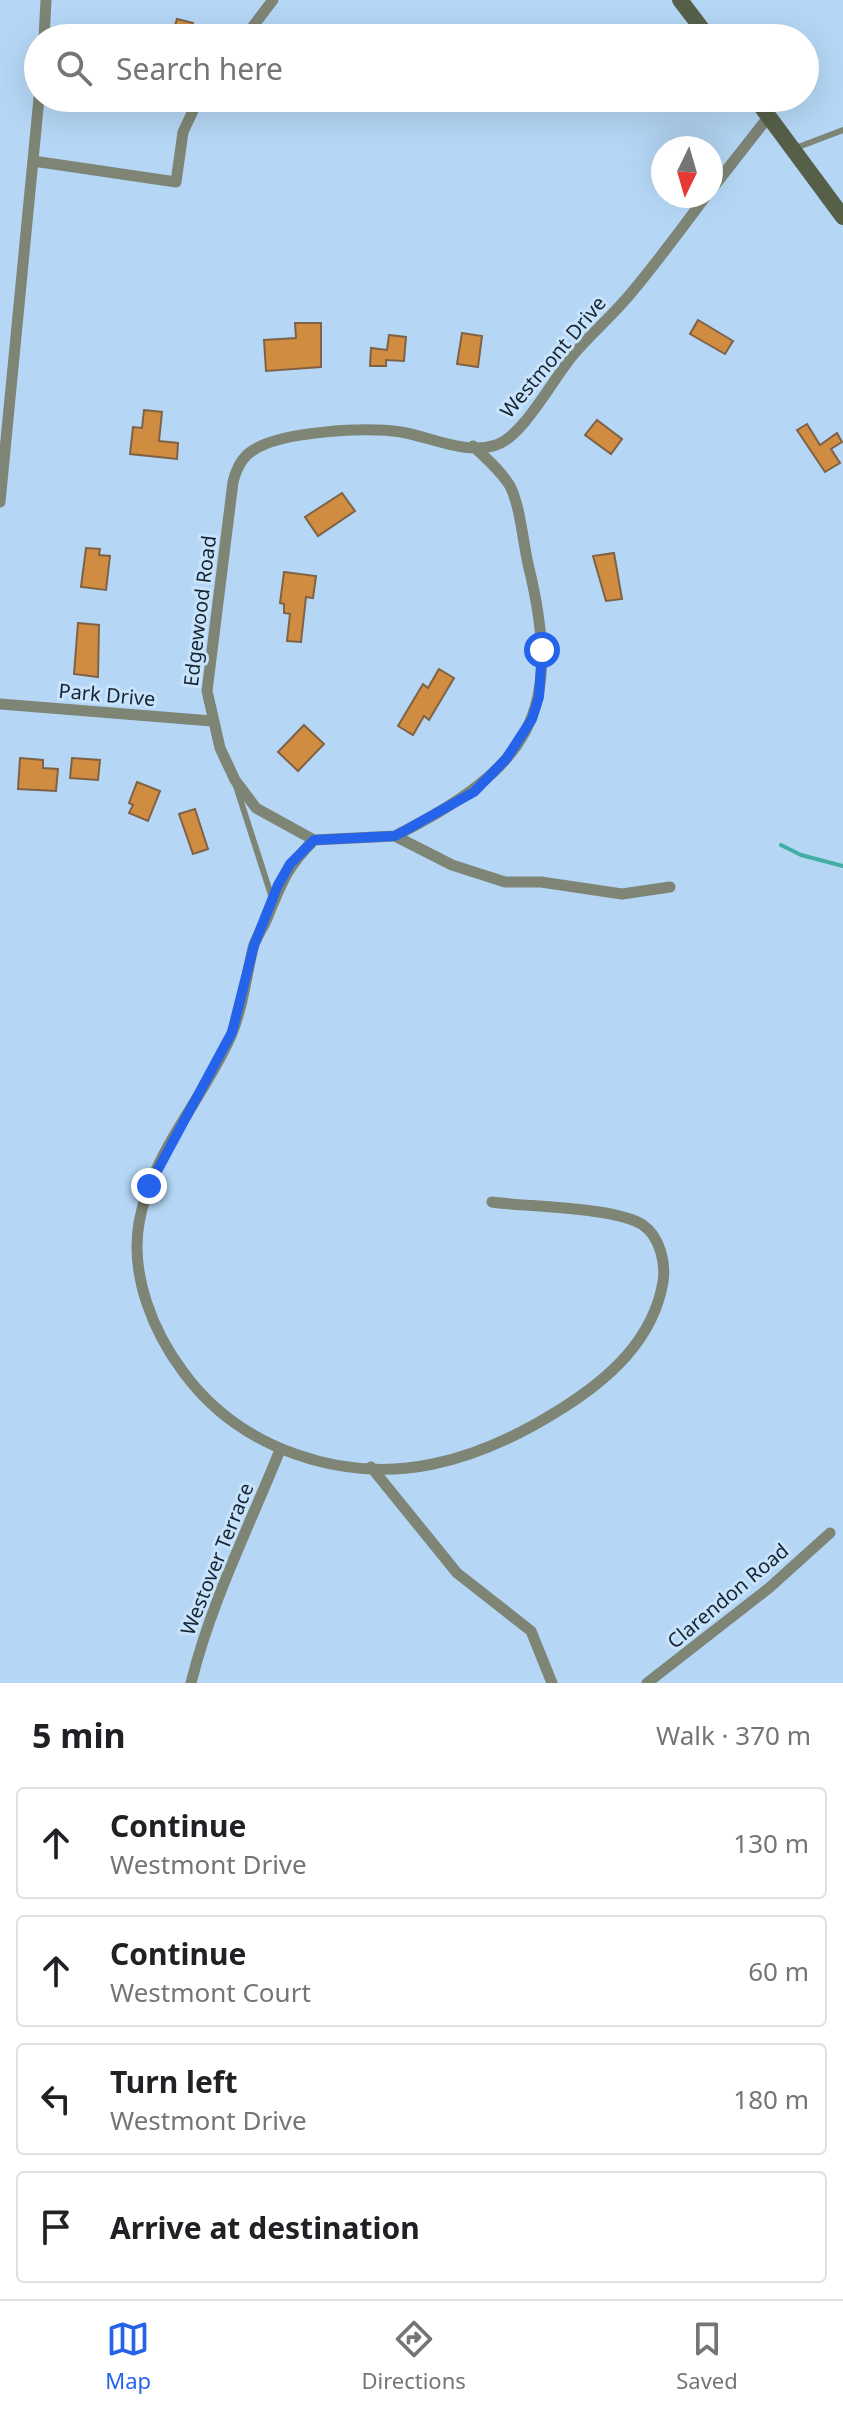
<!DOCTYPE html>
<html lang="en">
<head>
<meta charset="utf-8">
<style>
	body { margin:0; font-family:"Noto Sans",sans-serif; background:#f2f2f2; color:#202124 }
	.compass { position:absolute; left:651px; top:136px; width:72px; height:72px; border-radius:50%; background:#fff; box-shadow:0 8px 32px #0002; rotate:185deg }
	.stop { position:absolute; width:24px; height:24px; margin:-18px; border:6px solid #2563eb; border-radius:50%; background:#fff }
	.stop.end { background:#2563eb; border-color:#fff; box-shadow:0 2px 8px #0008 }
	.list { margin:0; padding:0; list-style:none }
	h2 { display:flex; justify-content:space-between; align-items:center; height:104px; margin:0; padding:0 32px; font-size:34px }
	h2 small { font-size:26px; font-weight:400; color:#757577 }
	.list li { display:grid; grid-template-columns:52px 1fr auto; gap:24px; align-items:center; box-sizing:border-box; height:112px; margin:0 16px 16px; padding:0 16px; border:2px solid #e0e0e0; border-radius:8px }
	.list b { display:block; font-size:30px; white-space:nowrap }
	.list p { margin:0; font-size:26px; white-space:nowrap; color:#757577 }
	.list em { font-size:26px; font-style:normal; color:#757577 }
	.icon { flex:none; width:44px; height:44px; fill:none; stroke:currentColor; stroke-width:2; stroke-linecap:round; stroke-linejoin:round }
	.map { position:relative; flex:none; width:843px; height:1683px; overflow:hidden }
	.search { position:absolute; background:#fff; box-shadow:0 8px 32px #0002; left:24px; right:24px; top:24px; height:88px; display:flex; align-items:center; gap:20px; box-sizing:border-box; padding:0 28px; border-radius:44px; color:#757577; font-size:30px }
	.sheet { height:616px; background:#fff }
	nav { display:flex; justify-content:space-around; align-items:center; box-sizing:border-box; height:112px; border-top:2px solid #e0e0e0; background:#fff; font-size:22px; color:#757577 }
	nav a { display:grid; justify-items:center; gap:4px }
	nav .on { color:#2563eb }
	.map>svg:first-child { display:block }
	.lines { fill:none; stroke-linecap:round; stroke-linejoin:round }
	.stream { stroke:#42aea3; stroke-width:4 }
	.building { fill:#d08c40; stroke:#7f6246; stroke-width:2 }
	.service { stroke:#7e8575; stroke-width:6 }
	.minor { stroke:#7e8575; stroke-width:11 }
	.secondary { stroke:#566049; stroke-width:16 }
	.route { stroke:#2563eb; stroke-width:10 }
	.labels { text-anchor:middle; stroke-width:6; stroke-linejoin:round; paint-order:stroke }
	.street-label { font-size:20px; fill:#182530; stroke:#c8e3fc }
</style>
</head>
<body>
<div class="map">
<svg width="843" height="1683" viewBox="0 0 843 1683">
	<rect width="100%" height="100%" fill="#b5d7f5"/>
	<g class="lines">
		<path class="stream" d="M 781,845 L 801,855 L 843,866"/>
	</g>
	<path class="building" d="M 177,19 L 193,23 L 189,38 L 171,38 Z
		M 698,320 L 733,341 L 725,354 L 690,334 Z
		M 295,323 L 321,323 L 321,367 L 266,371 L 264,340 L 296,338 Z
		M 462,333 L 482,336 L 478,367 L 457,364 Z
		M 389,335 L 406,337 L 404,361 L 386,360 L 386,366 L 370,366 L 371,348 L 387,350 Z
		M 144,410 L 162,412 L 159,441 L 178,443 L 177,459 L 130,454 L 133,427 L 142,428 Z
		M 597,420 L 622,439 L 611,454 L 585,435 Z
		M 807,424 L 820,445 L 837,433 L 842,442 L 831,449 L 840,463 L 825,472 L 797,430 Z
		M 342,493 L 355,511 L 318,536 L 305,517 Z
		M 86,548 L 100,549 L 99,555 L 110,556 L 106,590 L 81,587 Z
		M 614,553 L 622,599 L 606,601 L 593,556 Z
		M 284,572 L 316,576 L 313,598 L 306,597 L 301,642 L 287,641 L 290,614 L 284,613 L 284,604 L 280,603 Z
		M 78,623 L 99,625 L 98,677 L 74,674 Z
		M 439,669 L 454,678 L 429,720 L 424,716 L 413,735 L 398,726 L 423,684 L 428,688 Z
		M 304,725 L 324,744 L 298,771 L 278,752 Z
		M 20,758 L 43,760 L 43,768 L 58,769 L 56,791 L 18,789 Z
		M 72,758 L 100,760 L 98,780 L 70,778 Z
		M 137,782 L 160,791 L 148,821 L 129,813 L 133,805 L 129,803 Z
		M 195,809 L 208,849 L 193,854 L 179,814 Z"/>
	<g class="lines">
		<path class="service" d="M 793,149 L 843,130
			M 235,783 L 273,901"/>
		<path class="minor" d="M 44,38 L 46,0
			M 244,38 L 273,0
			M 33,161 L 176,182 L 183,132 L 199,98
			M 711,190 L 769,116
			M 0,502 L 39,98
			M 0,704 L 212,721
			M 395,836 C 529,768 565,714 528,564 C 523,542 520,505 510,486 C 501,471 486,458 473,446
			M 314,840 C 287,867 282,882 268,916 C 264,927 256,937 253,948 C 246,978 243,1007 231,1036 C 203,1100 151,1153 139,1223 C 130,1275 153,1332 184,1373 C 240,1449 342,1483 433,1464 C 478,1455 523,1433 561,1409 C 609,1379 653,1340 663,1282 C 666,1263 660,1237 643,1225 C 616,1207 528,1207 492,1202
			M 670,887 L 622,894 L 541,882 L 505,882 L 452,865 L 395,836 L 314,840 L 256,808 L 235,780 L 220,748 L 207,691 L 233,482 C 236,470 241,458 252,451 C 280,431 366,427 401,432 C 431,437 465,455 496,445 C 523,437 554,377 574,354 C 592,333 614,314 632,292 C 658,261 682,228 706,196
			M 371,1467 L 457,1573 L 531,1631 L 552,1683
			M 191,1683 C 211,1602 249,1527 280,1450
			M 647,1683 L 769,1588 L 830,1533"/>
		<path class="secondary" d="M 680,0 L 709,38
			M 755,98 L 843,217"/>
	</g>
	<g class="lines">
		<path class="route" d="M 149,1186 L 232,1032 L 254,945 L 278,885 L 290,864 L 314,840 L 395,836 L 474,792 L 506,759 L 532,719 L 539,697 L 542,650"/>
	</g>
	<g class="labels">
		<g class="street-label">
			<text transform="translate(553 357) rotate(-50)" y="7">Westmont Drive</text>
			<text transform="translate(200 611) rotate(-83)" y="7">Edgewood Road</text>
			<text transform="translate(107 695) rotate(5)" y="7">Park Drive</text>
			<text transform="translate(217 1559) rotate(-68)" y="7">Westover Terrace</text>
			<text transform="translate(728 1596) rotate(-40)" y="7">Clarendon Road</text>
		</g>
	</g>
</svg>
<svg class="compass" viewBox="-18 -18 36 36"><path d="M0-13l5 13h-10z" fill="#e53935"/><path d="M0 13l5-13h-10z" fill="#757577"/></svg>
<div class="stop" style="left:542px;top:650px"></div>
<div class="stop end" style="left:149px;top:1186px"></div>
<div class="search"><svg class="icon" aria-label="search" viewBox="0 0 24 24"><circle cx="10" cy="10" r="6"/><path d="M15 15l6 6"/></svg>Search here</div>
</div>
<section class="sheet">
<h2>5 min<small>Walk · 370 m</small></h2>
<ul class="list">
<li><svg class="icon" aria-label="ahead" viewBox="0 0 24 24"><path d="M12 20V5M6 11l6-6 6 6"/></svg><div><b>Continue</b><p>Westmont Drive</p></div><em>130 m</em></li>
<li><svg class="icon" aria-label="ahead" viewBox="0 0 24 24"><path d="M12 20V5M6 11l6-6 6 6"/></svg><div><b>Continue</b><p>Westmont Court</p></div><em>60 m</em></li>
<li><svg class="icon" aria-label="left" viewBox="0 0 24 24"><path d="M17 20v-9H6M10 6l-5 5 5 5"/></svg><div><b>Turn left</b><p>Westmont Drive</p></div><em>180 m</em></li>
<li><svg class="icon" aria-label="arrive" viewBox="0 0 24 24"><path d="M6 21V4h12l-3 4 3 4H6"/></svg><div><b>Arrive at destination</b></div></li>
</ul>
</section>
<nav>
<a class="on"><svg class="icon" aria-label="map" viewBox="0 0 24 24"><path d="M3 6l6-2 6 2 6-2v14l-6 2-6-2-6 2zM9 4v14M15 6v14"/></svg>Map</a>
<a><svg class="icon" aria-label="directions" viewBox="0 0 24 24"><path d="M12 3l9 9-9 9-9-9zM9 14v-3h6M13 9l2 2-2 2"/></svg>Directions</a>
<a><svg class="icon" aria-label="saved" viewBox="0 0 24 24"><path d="M7 4h10v16l-5-4-5 4z"/></svg>Saved</a>
</nav>
</body>
</html>
